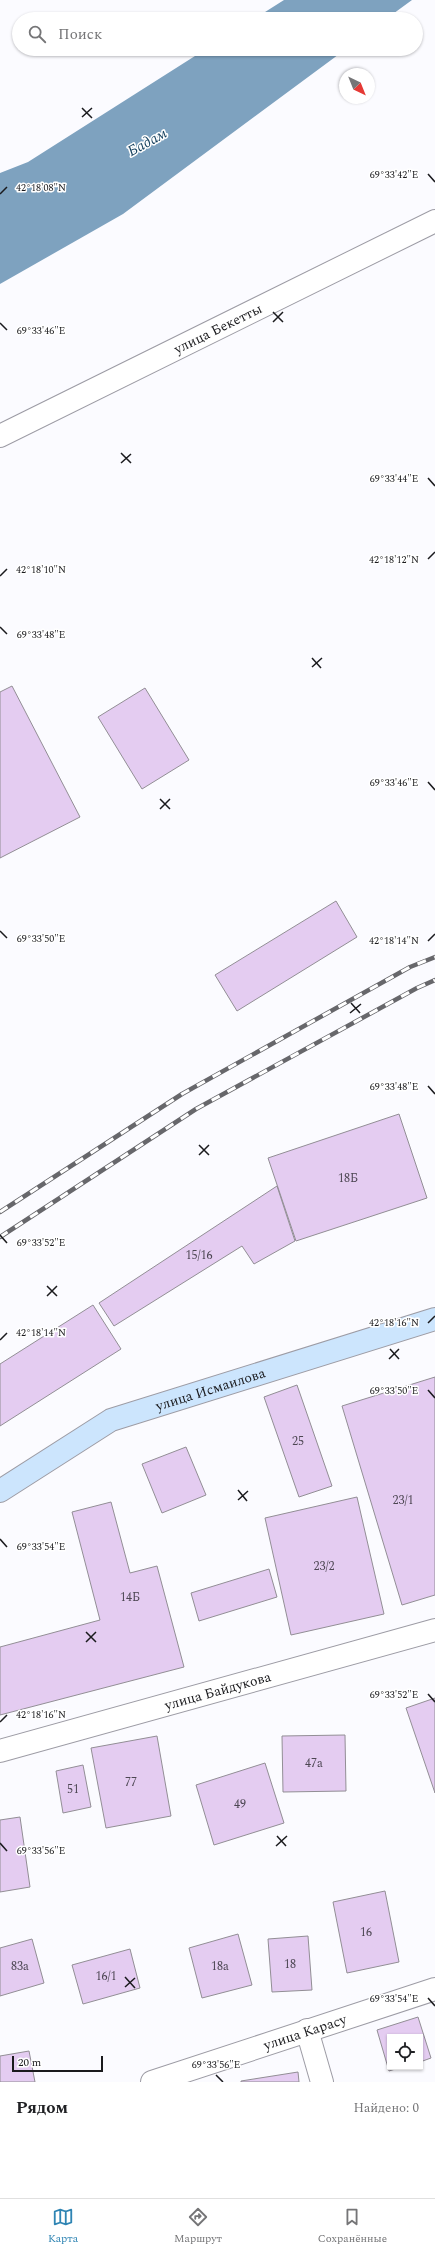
<!DOCTYPE html>
<html lang="ru">
<head>
<meta charset="utf-8">
<style>
	body { margin:0; font-family:Spectral,serif; background:#f2f2f2; color:#202124 }
	.controls { position:absolute; right:12px; bottom:12px; display:grid; overflow:hidden; border-radius:0px; box-shadow:0 1px 3px #0004 }
	.controls button { width:36px; height:36px; display:grid; place-items:center; padding:0; border:0; border-bottom:1px solid #e0e0e0; background:#fff; color:#202124; font:20px sans-serif }
	.compass { position:absolute; left:339px; top:68px; width:36px; height:36px; border-radius:50%; background:#fff; box-shadow:0 1px 3px #0004; rotate:137deg }
	.scale { position:absolute; left:12px; bottom:10px; width:91px; box-sizing:border-box; padding-left:4px; border:2px solid #1a1a1d; border-top:0; font-size:11px; line-height:14px; white-space:nowrap; color:#1a1a1d; -webkit-text-stroke:3px #fff; paint-order:stroke }
	.list { margin:0; padding:0; list-style:none }
	h2 { display:flex; justify-content:space-between; align-items:center; height:52px; margin:0; padding:0 16px; font-size:17px }
	h2 small { font-size:13px; font-weight:400; color:#757577 }
	.icon { flex:none; width:22px; height:22px; fill:none; stroke:currentColor; stroke-width:2; stroke-linecap:round; stroke-linejoin:round }
	.map { position:relative; flex:none; width:435px; height:2082px; overflow:hidden }
	.search { position:absolute; background:#fff; box-shadow:0 1px 3px #0004; left:12px; right:12px; top:12px; height:44px; display:flex; align-items:center; gap:10px; box-sizing:border-box; padding:0 14px; border-radius:22px; color:#757577; font-size:15px }
	.sheet { height:116px; background:#fff }
	nav { display:flex; justify-content:space-around; align-items:center; box-sizing:border-box; height:56px; border-top:1px solid #e0e0e0; background:#fff; font-size:11px; color:#757577 }
	nav a { display:grid; justify-items:center; gap:2px }
	nav .on { color:#2e84b3 }
	.map>svg:first-child { display:block }
	.water { fill:#7ea2bf }
	.building { fill:#e4ccf1; stroke:#928e95 }
	.lines { fill:none; stroke-linecap:round; stroke-linejoin:round }
	.street-casing { stroke:#9d9ca5; stroke-width:24 }
	.secondary-casing { stroke:#9d9ca5; stroke-width:24 }
	.street { stroke:#fff; stroke-width:22 }
	.secondary { stroke:#cce5fd; stroke-width:22 }
	.rail-casing { stroke:#67676b; stroke-width:4.5 }
	.rail { stroke:#fff; stroke-width:3; stroke-dasharray:9; stroke-linecap:butt }
	.ticks { fill:none; stroke:#1a1a1d; stroke-width:1.5 }
	.labels { text-anchor:middle; stroke-width:3; stroke-linejoin:round; paint-order:stroke }
	.number-label { font-size:12px; fill:#4c4652 }
	.street-label { font-size:14px; fill:#1a1a1d; stroke:#fff }
	.water-label { font-size:15px; font-style:italic; fill:#133f5d; stroke:#fff }
	.ticks-label { font-size:10px; text-anchor:middle; fill:#1a1a1d; stroke:#fff; stroke-width:3; stroke-linejoin:round; paint-order:stroke }
</style>
</head>
<body>
<div class="map">
<svg width="435" height="2082" viewBox="0 0 435 2082">
	<rect width="100%" height="100%" fill="#fbfbff"/>
	<path class="water" d="M 284,0 L 412,0 L 386,19 L 254,19 Z
		M 206,49 L 346,49 L 123,214 L 0,284 L 0,173 L 28,162 Z"/>
	<path class="building" d="M 12,686 L 80,817 L 0,858 L 0,692 Z
		M 145,688 L 189,760 L 142,789 L 98,717 Z
		M 336,901 L 357,937 L 237,1011 L 215,975 Z
		M 399,1114 L 427,1198 L 296,1241 L 268,1158 Z
		M 277,1186 L 295,1241 L 254,1264 L 242,1246 L 114,1326 L 99,1303 Z
		M 93,1305 L 121,1349 L 0,1426 L 0,1364 Z
		M 435,1377 L 435,1595 L 402,1605 L 342,1406 Z
		M 297,1385 L 332,1486 L 299,1497 L 264,1397 Z
		M 186,1447 L 206,1495 L 162,1513 L 142,1464 Z
		M 357,1497 L 384,1614 L 291,1635 L 265,1518 Z
		M 111,1502 L 130,1573 L 157,1566 L 184,1667 L 0,1715 L 0,1647 L 100,1620 L 72,1512 Z
		M 269,1569 L 277,1597 L 199,1621 L 191,1593 Z
		M 435,1698 L 435,1793 L 406,1708 Z
		M 345,1735 L 346,1791 L 283,1792 L 282,1736 Z
		M 157,1736 L 171,1816 L 106,1828 L 91,1748 Z
		M 265,1763 L 284,1823 L 214,1845 L 196,1785 Z
		M 83,1765 L 91,1807 L 63,1813 L 56,1771 Z
		M 20,1817 L 30,1887 L 0,1892 L 0,1820 Z
		M 385,1891 L 399,1962 L 347,1973 L 333,1902 Z
		M 238,1934 L 252,1985 L 202,1998 L 189,1948 Z
		M 308,1936 L 312,1990 L 272,1992 L 268,1939 Z
		M 32,1939 L 44,1983 L 0,1996 L 0,1948 Z
		M 130,1949 L 140,1988 L 83,2004 L 72,1965 Z
		M 418,2017 L 431,2058 L 420,2062 L 420,2037 L 390,2037 L 390,2067 L 402,2067 L 389,2071 L 377,2030 Z
		M 29,2051 L 35,2082 L 0,2082 L 0,2056 Z
		M 298,2072 L 299,2082 L 241,2082 L 241,2081 Z"/>
	<g class="lines">
		<defs>
			<g id="street">
				<path id="s1" d="M 0,436 L 435,221"/>
				<path id="s2" d="M 0,1751 L 435,1630"/>
				<path d="M 307,2030 L 322,2082"/>
				<path id="s3" d="M 152,2082 L 435,1989"/>
			</g>
			<g id="secondary">
				<path id="s4" d="M 0,1491 L 111,1420 L 435,1319"/>
			</g>
		</defs>
		<use href="#street" class="street-casing"/>
		<use href="#secondary" class="secondary-casing"/>
		<use href="#street" class="street"/>
		<use href="#secondary" class="secondary"/>
		<defs>
			<path id="rail" d="M 0,1212 L 182,1094 L 410,967 L 435,957
				M 0,1237 L 196,1109 L 417,988 L 435,980"/>
		</defs>
		<use href="#rail" class="rail-casing"/>
		<use href="#rail" class="rail"/>
	</g>
	<path class="ticks" d="M 82,108 L 92,118M 82,117 L 92,108M 428,174 L 435,182M 0,194 L 7,187M 273,312 L 283,322M 273,322 L 283,312M 0,323 L 7,330M 121,453 L 131,463M 121,463 L 131,454M 428,478 L 435,486M 428,559 L 435,552M 0,576 L 7,569M 0,627 L 7,634M 312,658 L 321,668M 312,667 L 322,658M 428,782 L 435,790M 160,799 L 170,809M 160,809 L 170,799M 0,931 L 7,938M 428,941 L 435,934M 351,1003 L 360,1013M 350,1013 L 361,1004M 428,1086 L 435,1094M 199,1145 L 209,1155M 199,1155 L 209,1145M 0,1235 L 7,1243M 47,1286 L 57,1296M 47,1296 L 57,1286M 428,1323 L 435,1316M 0,1340 L 7,1333M 390,1349 L 399,1359M 389,1359 L 399,1349M 428,1390 L 435,1398M 238,1490 L 247,1501M 238,1500 L 248,1491M 0,1539 L 7,1547M 86,1632 L 96,1642M 86,1642 L 96,1632M 428,1694 L 435,1702M 0,1722 L 7,1715M 277,1836 L 286,1846M 0,1843 L 7,1851M 276,1846 L 287,1836M 125,1977 L 135,1988M 125,1987 L 135,1978M 428,1998 L 435,2006M 216,2075 L 223,2082"/>
	<g class="labels">
		<g class="number-label">
			<text x="348" y="1182">18Б</text>
			<text x="199" y="1259">15/16</text>
			<text x="298" y="1445">25</text>
			<text x="403" y="1504">23/1</text>
			<text x="324" y="1570">23/2</text>
			<text x="130" y="1601">14Б</text>
			<text x="314" y="1767">47а</text>
			<text x="131" y="1786">77</text>
			<text x="73" y="1793">51</text>
			<text x="240" y="1808">49</text>
			<text x="366" y="1936">16</text>
			<text x="290" y="1968">18</text>
			<text x="20" y="1970">83а</text>
			<text x="220" y="1970">18а</text>
			<text x="106" y="1980">16/1</text>
		</g>
		<g class="street-label">
			<text dy="5" stroke="none"><textPath href="#s1" startOffset="243">улица Бекетты</textPath></text>
			<text dy="5" stroke="none"><textPath href="#s4" startOffset="236">улица Исмаилова</textPath></text>
			<text dy="5" stroke="none"><textPath href="#s2" startOffset="226">улица Байдукова</textPath></text>
			<text dy="5" stroke="none"><textPath href="#s3" startOffset="161">улица Карасу</textPath></text>
		</g>
		<g class="water-label">
			<text transform="translate(147 142) rotate(-29)" y="5">Бадам</text>
		</g>
	</g>
	<g class="ticks-label">
		<text x="394" y="178">69°33'42"E</text>
		<text x="41" y="191">42°18'08"N</text>
		<text x="41" y="334">69°33'46"E</text>
		<text x="394" y="482">69°33'44"E</text>
		<text x="394" y="563">42°18'12"N</text>
		<text x="41" y="573">42°18'10"N</text>
		<text x="41" y="638">69°33'48"E</text>
		<text x="394" y="786">69°33'46"E</text>
		<text x="41" y="942">69°33'50"E</text>
		<text x="394" y="944">42°18'14"N</text>
		<text x="394" y="1090">69°33'48"E</text>
		<text x="41" y="1246">69°33'52"E</text>
		<text x="394" y="1326">42°18'16"N</text>
		<text x="41" y="1336">42°18'14"N</text>
		<text x="394" y="1394">69°33'50"E</text>
		<text x="41" y="1550">69°33'54"E</text>
		<text x="394" y="1698">69°33'52"E</text>
		<text x="41" y="1718">42°18'16"N</text>
		<text x="41" y="1854">69°33'56"E</text>
		<text x="394" y="2002">69°33'54"E</text>
		<text x="216" y="2068">69°33'56"E</text>
	</g>
</svg>
<div class="controls">
<button><svg class="icon" aria-label="locate" viewBox="0 0 24 24"><circle cx="12" cy="12" r="6"/><path d="M12 2v4M12 18v4M2 12h4M18 12h4"/></svg></button>
</div>
<svg class="compass" viewBox="-18 -18 36 36"><path d="M0-13l5 13h-10z" fill="#e53935"/><path d="M0 13l5-13h-10z" fill="#757577"/></svg>
<div class="scale">20 m</div>
<div class="search"><svg class="icon" aria-label="search" viewBox="0 0 24 24"><circle cx="10" cy="10" r="6"/><path d="M15 15l6 6"/></svg>Поиск</div>
</div>
<section class="sheet">
<h2>Рядом<small>Найдено: 0</small></h2>
<ul class="list">
</ul>
</section>
<nav>
<a class="on"><svg class="icon" aria-label="map" viewBox="0 0 24 24"><path d="M3 6l6-2 6 2 6-2v14l-6 2-6-2-6 2zM9 4v14M15 6v14"/></svg>Карта</a>
<a><svg class="icon" aria-label="directions" viewBox="0 0 24 24"><path d="M12 3l9 9-9 9-9-9zM9 14v-3h6M13 9l2 2-2 2"/></svg>Маршрут</a>
<a><svg class="icon" aria-label="saved" viewBox="0 0 24 24"><path d="M7 4h10v16l-5-4-5 4z"/></svg>Сохранённые</a>
</nav>
</body>
</html>
